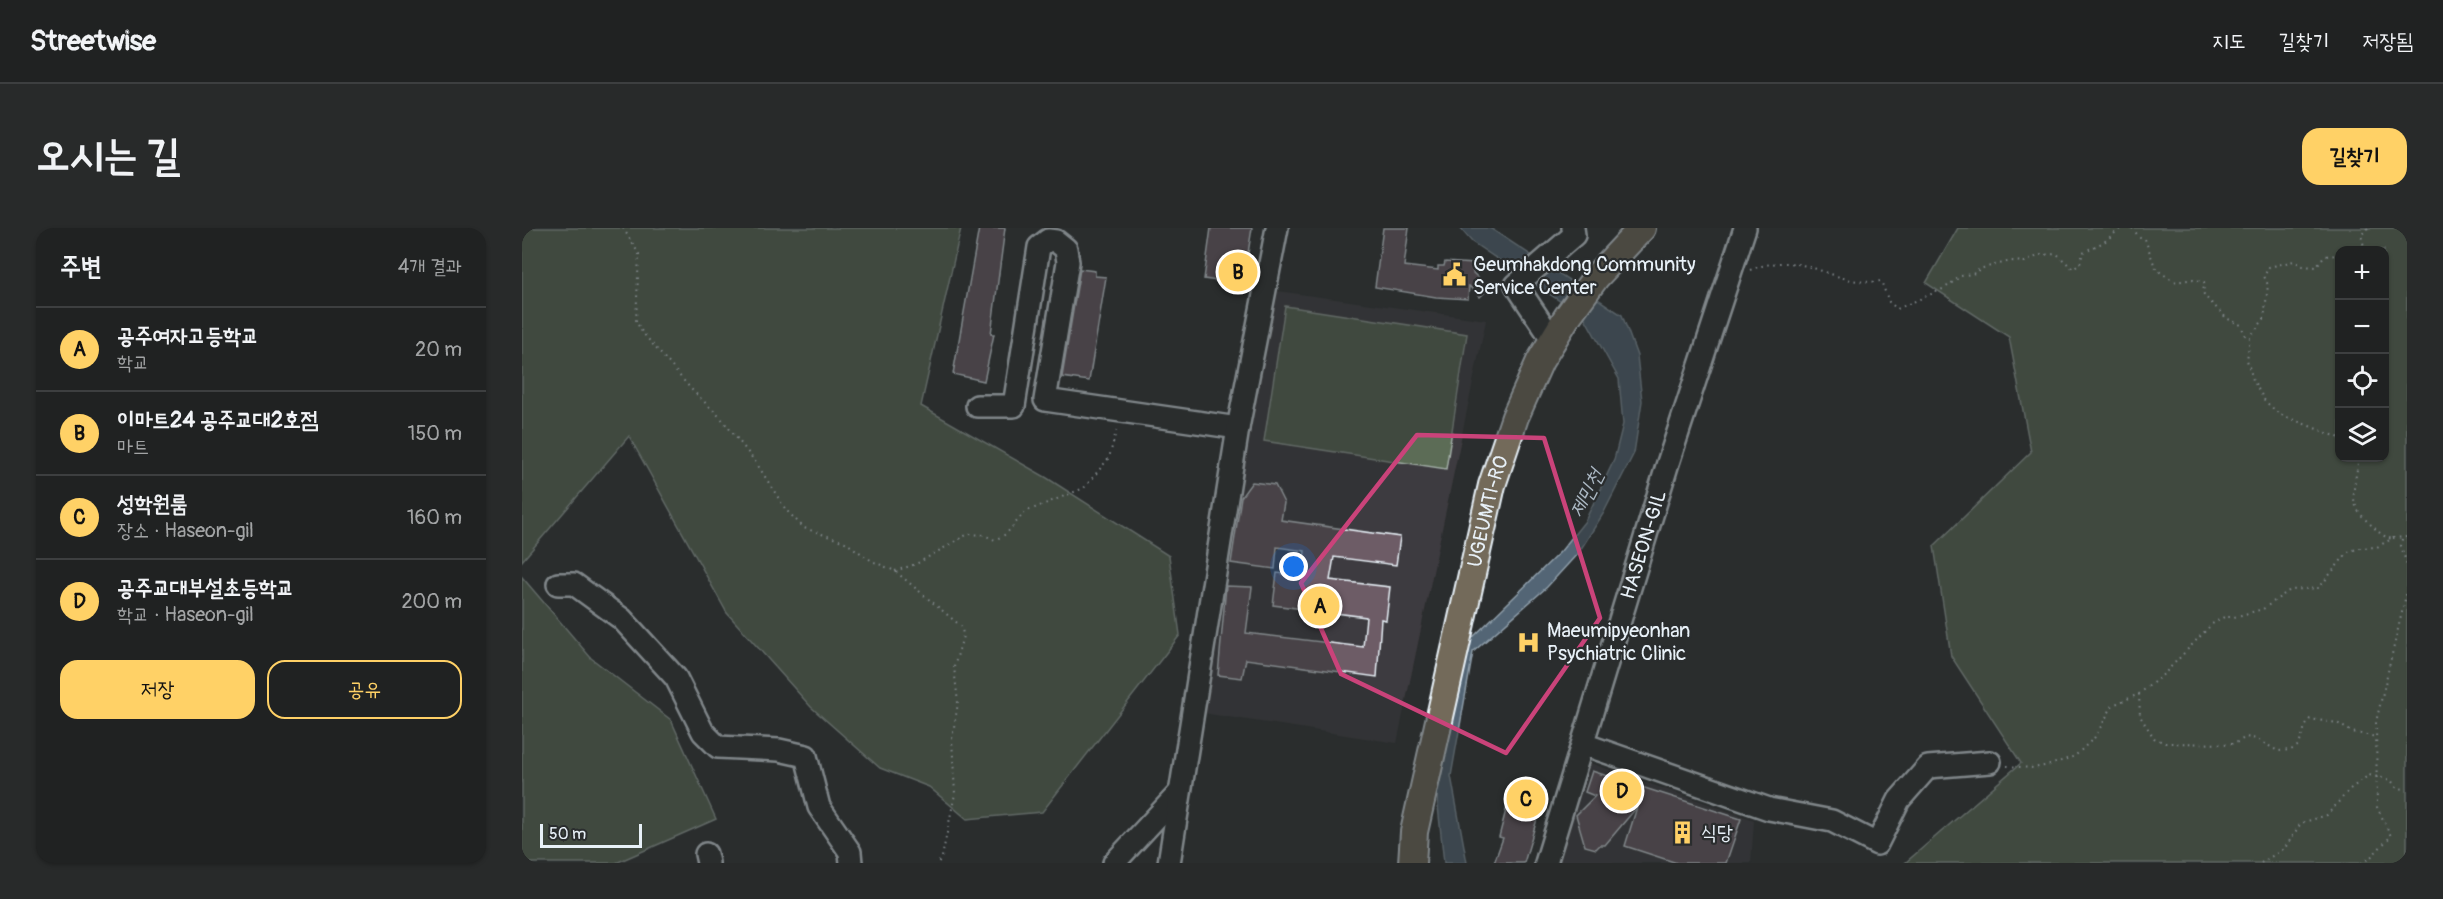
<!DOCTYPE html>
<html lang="ko">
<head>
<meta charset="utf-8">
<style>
	body { margin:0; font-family:Pangolin,"Poor Story",sans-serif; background:#282a2a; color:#f1f3f6 }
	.controls { position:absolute; right:18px; top:18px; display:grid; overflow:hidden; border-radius:12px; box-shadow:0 2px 4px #0004 }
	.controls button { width:54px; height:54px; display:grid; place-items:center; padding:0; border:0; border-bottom:2px solid #3d3f40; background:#202222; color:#f1f3f6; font:30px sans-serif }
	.scale { position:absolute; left:18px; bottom:15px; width:102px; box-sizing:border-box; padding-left:6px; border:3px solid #e8f1f8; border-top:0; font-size:16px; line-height:21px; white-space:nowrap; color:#e8f1f8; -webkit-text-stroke:4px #2a2d2e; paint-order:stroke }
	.you { position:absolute; left:772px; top:339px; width:21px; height:21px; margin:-15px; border:4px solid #fff; border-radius:50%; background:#1a73e8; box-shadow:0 0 0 9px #1a73e833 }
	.badge { display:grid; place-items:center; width:39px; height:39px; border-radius:50%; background:#ffd166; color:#111; font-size:20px; font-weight:700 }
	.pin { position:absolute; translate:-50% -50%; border:3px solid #fff; box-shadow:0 2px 6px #0006 }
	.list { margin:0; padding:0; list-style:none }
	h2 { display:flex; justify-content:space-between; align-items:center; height:78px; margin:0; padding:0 24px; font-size:26px }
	h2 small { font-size:20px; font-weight:400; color:#a2a4a5 }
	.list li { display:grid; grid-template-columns:39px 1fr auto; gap:18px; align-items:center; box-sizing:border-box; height:84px; padding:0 24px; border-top:2px solid #3d3f40 }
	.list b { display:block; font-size:22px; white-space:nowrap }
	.list p { margin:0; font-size:20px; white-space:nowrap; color:#a2a4a5 }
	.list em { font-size:20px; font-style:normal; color:#a2a4a5 }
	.actions { display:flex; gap:12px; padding:18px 24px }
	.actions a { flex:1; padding:14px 0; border:2px solid #ffd166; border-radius:18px; text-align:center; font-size:21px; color:#ffd166 }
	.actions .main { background:#ffd166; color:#111 }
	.icon { flex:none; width:33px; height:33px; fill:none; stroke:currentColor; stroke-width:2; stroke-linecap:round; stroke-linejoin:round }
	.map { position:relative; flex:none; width:1885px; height:635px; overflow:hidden; border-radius:18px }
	header { display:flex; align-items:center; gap:36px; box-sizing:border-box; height:84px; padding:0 30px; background:#202222; border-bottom:2px solid #3d3f40 }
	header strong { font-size:28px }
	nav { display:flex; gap:33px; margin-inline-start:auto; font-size:21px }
	.intro { display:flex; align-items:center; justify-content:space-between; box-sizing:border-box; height:144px; padding:0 36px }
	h1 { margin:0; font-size:42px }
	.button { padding:15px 27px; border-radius:18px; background:#ffd166; color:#111; font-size:21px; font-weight:700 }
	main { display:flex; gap:36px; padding:0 36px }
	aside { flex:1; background:#202222; border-radius:18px; box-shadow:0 2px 4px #0004 }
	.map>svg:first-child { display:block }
	.built { fill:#3e3b3f }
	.green { fill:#5b6c56; stroke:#a2aea7; stroke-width:1.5; fill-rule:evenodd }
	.water { fill:#526575; stroke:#8e9da9; stroke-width:1.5 }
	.building { fill:#6d5c66; stroke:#e8f1f8; stroke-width:1.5 }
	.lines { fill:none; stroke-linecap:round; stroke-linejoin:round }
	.minor-casing { stroke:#e8f1f8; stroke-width:26 }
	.major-casing { stroke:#e8f1f8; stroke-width:30 }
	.path { stroke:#e8f1f8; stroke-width:2; stroke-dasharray:1.5 4.5; stroke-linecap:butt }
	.minor { stroke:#2a2d2e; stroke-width:21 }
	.major { stroke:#736b5a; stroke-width:26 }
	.marked { fill:none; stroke:#ca437a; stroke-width:4.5; stroke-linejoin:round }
	.labels { text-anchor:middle; stroke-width:4.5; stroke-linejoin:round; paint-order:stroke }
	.poi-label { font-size:20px; fill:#e8f1f8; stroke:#2a2d2e; text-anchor:start }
	.street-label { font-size:20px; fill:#e8f1f8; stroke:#2a2d2e }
	.water-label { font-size:21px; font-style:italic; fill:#acb9c4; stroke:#2a2d2e }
</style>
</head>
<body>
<header>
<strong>Streetwise</strong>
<nav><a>지도</a><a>길찾기</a><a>저장됨</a></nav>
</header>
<div class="intro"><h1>오시는 길</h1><a class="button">길찾기</a></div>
<main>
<aside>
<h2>주변<small>4개 결과</small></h2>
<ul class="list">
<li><span class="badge">A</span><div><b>공주여자고등학교</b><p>학교</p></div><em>20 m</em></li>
<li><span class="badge">B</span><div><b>이마트24 공주교대2호점</b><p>마트</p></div><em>150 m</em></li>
<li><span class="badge">C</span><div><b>성학원룸</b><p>장소 · Haseon-gil</p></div><em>160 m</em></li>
<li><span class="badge">D</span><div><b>공주교대부설초등학교</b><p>학교 · Haseon-gil</p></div><em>200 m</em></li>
</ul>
<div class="actions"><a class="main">저장</a><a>공유</a></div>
</aside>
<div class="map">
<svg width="1885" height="635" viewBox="0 0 1885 635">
	<rect width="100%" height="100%" fill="#2a2d2e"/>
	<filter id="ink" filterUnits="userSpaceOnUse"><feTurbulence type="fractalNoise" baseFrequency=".0167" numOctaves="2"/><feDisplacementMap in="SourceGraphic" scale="12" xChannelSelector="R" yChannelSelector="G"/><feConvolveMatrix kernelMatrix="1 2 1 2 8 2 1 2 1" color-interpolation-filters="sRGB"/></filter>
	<g filter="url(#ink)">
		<path class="built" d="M 755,63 L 964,92 L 875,515 L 674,484 L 712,272 Z
			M 1062,533 L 1232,592 L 1229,635 L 1032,635 Z"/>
		<path class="green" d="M 0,0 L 439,0 L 399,178 L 525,250 L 647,328 L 658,407 L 520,584 L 445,591 L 407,559 L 358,540 L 289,479 L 205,385 L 107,208 L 0,333 Z
			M 1436,0 L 1885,0 L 1885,635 L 1383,635 L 1499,535 L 1429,428 L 1412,318 L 1509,224 L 1487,109 L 1404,55 ZM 1818,22 L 1862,22 L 1862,230 L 1818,230 Z
			M 763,78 L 945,106 L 924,241 L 742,213 Z
			M 0,349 L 69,430 L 149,492 L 194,591 L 94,635 L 0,635 Z"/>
		<path class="water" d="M 938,0 L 968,0 L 1100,87 L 1115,128 L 1120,173 L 1112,225 L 1081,286 L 1057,324 L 1025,359 L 951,424 L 929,548 L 945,635 L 922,635 L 913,549 L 941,419 L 1039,323 L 1063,293 L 1092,232 L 1101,196 L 1097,151 L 1063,90 L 950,14 Z"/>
		<path class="building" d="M 457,0 L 483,0 L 469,106 L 472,106 L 462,153 L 431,146 Z
			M 689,0 L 730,0 L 722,50 L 703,47 L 702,54 L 682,51 Z
			M 861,0 L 887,0 L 882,38 L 916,42 L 916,38 L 922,38 L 923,34 L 952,36 L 951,45 L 967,60 L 958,69 L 947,58 L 946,71 L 914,69 L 853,59 Z
			M 558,41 L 573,43 L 573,48 L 584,49 L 567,153 L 540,149 Z
			M 730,254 L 753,257 L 762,275 L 759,292 L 878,309 L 874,337 L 812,329 L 808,352 L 868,359 L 864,392 L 859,391 L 855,449 L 724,431 L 720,450 L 696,447 L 704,358 L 730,359 L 724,405 L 841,419 L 844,389 L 751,377 L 755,345 L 780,348 L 783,323 L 755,319 L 753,341 L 709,335 L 719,269 Z
			M 1070,543 L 1219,591 L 1204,635 L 1155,635 L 1103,618 L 1115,579 L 1083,617 L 1078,617 L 1074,621 L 1063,618 L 1054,587 L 1073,568 L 1063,564 Z
			M 991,555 L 1023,564 L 1002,635 L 972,635 L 981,610 L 977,609 Z"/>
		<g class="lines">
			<defs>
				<g id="minor">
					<path d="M 1032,114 L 994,57 L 1052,7 L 1051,0"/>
					<path d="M 455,178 L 492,178 L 517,19 L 526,12 L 534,13 L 544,21 L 546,34 L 523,172 L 716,200"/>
					<path d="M 36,356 L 52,356 L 100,391 L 154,450 L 181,504 L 196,519 L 257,522 L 284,528 L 297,579 L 328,624 L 329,635"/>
					<path d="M 1061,516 L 1247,581 L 1310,593 L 1355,616 L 1377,572 L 1406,539 L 1468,534"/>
					<path d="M 184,626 L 186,635"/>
					<path d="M 592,635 L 657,565"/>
					<path d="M 647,635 L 716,200 L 755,0"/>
					<path id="s1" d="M 1024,635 L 1145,238 L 1223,0"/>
				</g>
				<g id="major">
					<path id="s2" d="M 890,635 L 892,604 L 970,257 L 993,189 L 1018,133 L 1045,89 L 1074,49 L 1120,0"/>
				</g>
			</defs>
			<use href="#minor" class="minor-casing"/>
			<use href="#major" class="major-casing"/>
			<path class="path" d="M 101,0 L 117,26 L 114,93 L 120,104 L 169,161 L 199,190 L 235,236 L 264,282 L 282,300 L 323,314 L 350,333 L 373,343 L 440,399 L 441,408 L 432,439 L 436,475 L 430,511 L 433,566 L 420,629 L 416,635
				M 1610,0 L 1618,10 L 1623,11 L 1633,39 L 1639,45 L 1654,54 L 1671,51 L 1682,54 C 1683,58 1681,61 1681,64 C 1682,70 1700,84 1704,90 L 1719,97 L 1723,107 L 1728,109
				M 1843,22 L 1839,7 L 1846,0
				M 1818,27 L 1802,28 L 1794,39 L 1781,38 L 1772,33 L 1747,39 L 1742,48 L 1746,57 L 1742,91 L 1728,109 L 1725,132 L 1731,152 L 1743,173 L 1757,186 L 1818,210
				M 1228,42 C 1285,19 1308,60 1359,53 L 1367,74 L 1375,81 L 1423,60 L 1439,48 L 1454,45 L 1457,41 L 1489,33 L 1503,34 L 1518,27 L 1535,26 L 1551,41 L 1558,36 L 1561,24 L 1582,14 L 1599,0
				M 1834,230 L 1836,235 C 1832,263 1825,275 1847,295 C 1855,302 1859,308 1870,311
				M 1880,311 L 1879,318 L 1885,337
				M 373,343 L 394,336 L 446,306 L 462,307 L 473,312 L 484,306 L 503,284 L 562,260 L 587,230 L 595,200
				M 1617,466 L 1618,488 L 1632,510 L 1643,515 L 1712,516 L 1724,509 L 1735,511 L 1756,523 L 1769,522 L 1777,517 L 1783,499 L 1788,491 L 1815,495 L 1830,504 L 1854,509
				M 1485,538 L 1511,540 L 1528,537 L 1553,528 L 1573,509 L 1591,477 L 1617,466 L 1643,445 L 1690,396 L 1702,389 L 1712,389 L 1741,381 L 1768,362 L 1797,360 L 1826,324 L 1837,320 L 1855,319 L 1871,310 L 1885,309
				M 1739,635 L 1763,620 L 1779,595 L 1805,587 L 1828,561 L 1847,547 L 1869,552 L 1874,559 L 1885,562
				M 1839,635 L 1848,630 L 1869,608 L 1855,579 L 1854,494 L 1885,363"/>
			<use href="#minor" class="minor"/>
			<use href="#major" class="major"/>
		</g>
	</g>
	<path d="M0 0H1885V635H0ZM 895,207 L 1022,210 L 1078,390 L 984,525 L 819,446 L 779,355 Z" fill="#2a2d2e" fill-opacity=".55" fill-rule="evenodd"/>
	<path class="marked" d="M 895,207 L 1022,210 L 1078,390 L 984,525 L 819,446 L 779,355 Z"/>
	<defs>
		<symbol id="civic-bare" viewBox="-9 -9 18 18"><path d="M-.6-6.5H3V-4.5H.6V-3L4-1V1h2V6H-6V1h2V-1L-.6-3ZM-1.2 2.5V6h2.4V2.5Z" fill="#ffd166" stroke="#2a2d2e" stroke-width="2.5" paint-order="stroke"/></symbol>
		<symbol id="hospital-bare" viewBox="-9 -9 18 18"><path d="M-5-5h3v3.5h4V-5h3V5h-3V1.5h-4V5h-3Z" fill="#ffd166" stroke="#2a2d2e" stroke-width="2.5" paint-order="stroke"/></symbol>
		<symbol id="building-bare" viewBox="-9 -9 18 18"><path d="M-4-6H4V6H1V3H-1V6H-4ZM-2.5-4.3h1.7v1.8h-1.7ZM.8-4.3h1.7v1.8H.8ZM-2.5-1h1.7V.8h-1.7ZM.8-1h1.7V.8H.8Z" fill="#ffd166" stroke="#2a2d2e" stroke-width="2.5" paint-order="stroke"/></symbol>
	</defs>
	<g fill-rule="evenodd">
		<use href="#civic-bare" x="916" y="30" width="33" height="33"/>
		<use href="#hospital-bare" x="990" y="398" width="33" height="33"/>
		<use href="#building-bare" x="1144" y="588" width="33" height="33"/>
	</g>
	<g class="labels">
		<g class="poi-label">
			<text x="951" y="43">Geumhakdong Community<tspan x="951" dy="23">Service Center</tspan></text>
			<text x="1025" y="409">Maeumipyeonhan<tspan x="1025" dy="23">Psychiatric Clinic</tspan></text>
			<text x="1179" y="611">식당</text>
		</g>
		<g class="street-label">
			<text dy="7" stroke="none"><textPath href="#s2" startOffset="360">UGEUMTI-RO</textPath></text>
			<text dy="7" stroke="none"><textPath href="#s1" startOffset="333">HASEON-GIL</textPath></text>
		</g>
		<g class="water-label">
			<text transform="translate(1064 265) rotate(-63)" y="7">제민천</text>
		</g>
	</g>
</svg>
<div class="controls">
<button>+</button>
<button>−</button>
<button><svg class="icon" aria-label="locate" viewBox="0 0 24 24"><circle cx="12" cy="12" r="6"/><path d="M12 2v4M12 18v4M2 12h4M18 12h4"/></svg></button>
<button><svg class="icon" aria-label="layers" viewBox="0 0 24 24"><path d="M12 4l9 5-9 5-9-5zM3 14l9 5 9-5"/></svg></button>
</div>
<div class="scale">50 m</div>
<div class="you"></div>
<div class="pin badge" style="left:798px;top:378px">A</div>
<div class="pin badge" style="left:716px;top:44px">B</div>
<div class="pin badge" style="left:1004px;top:571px">C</div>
<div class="pin badge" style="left:1100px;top:563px">D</div>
</div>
</main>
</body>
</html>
